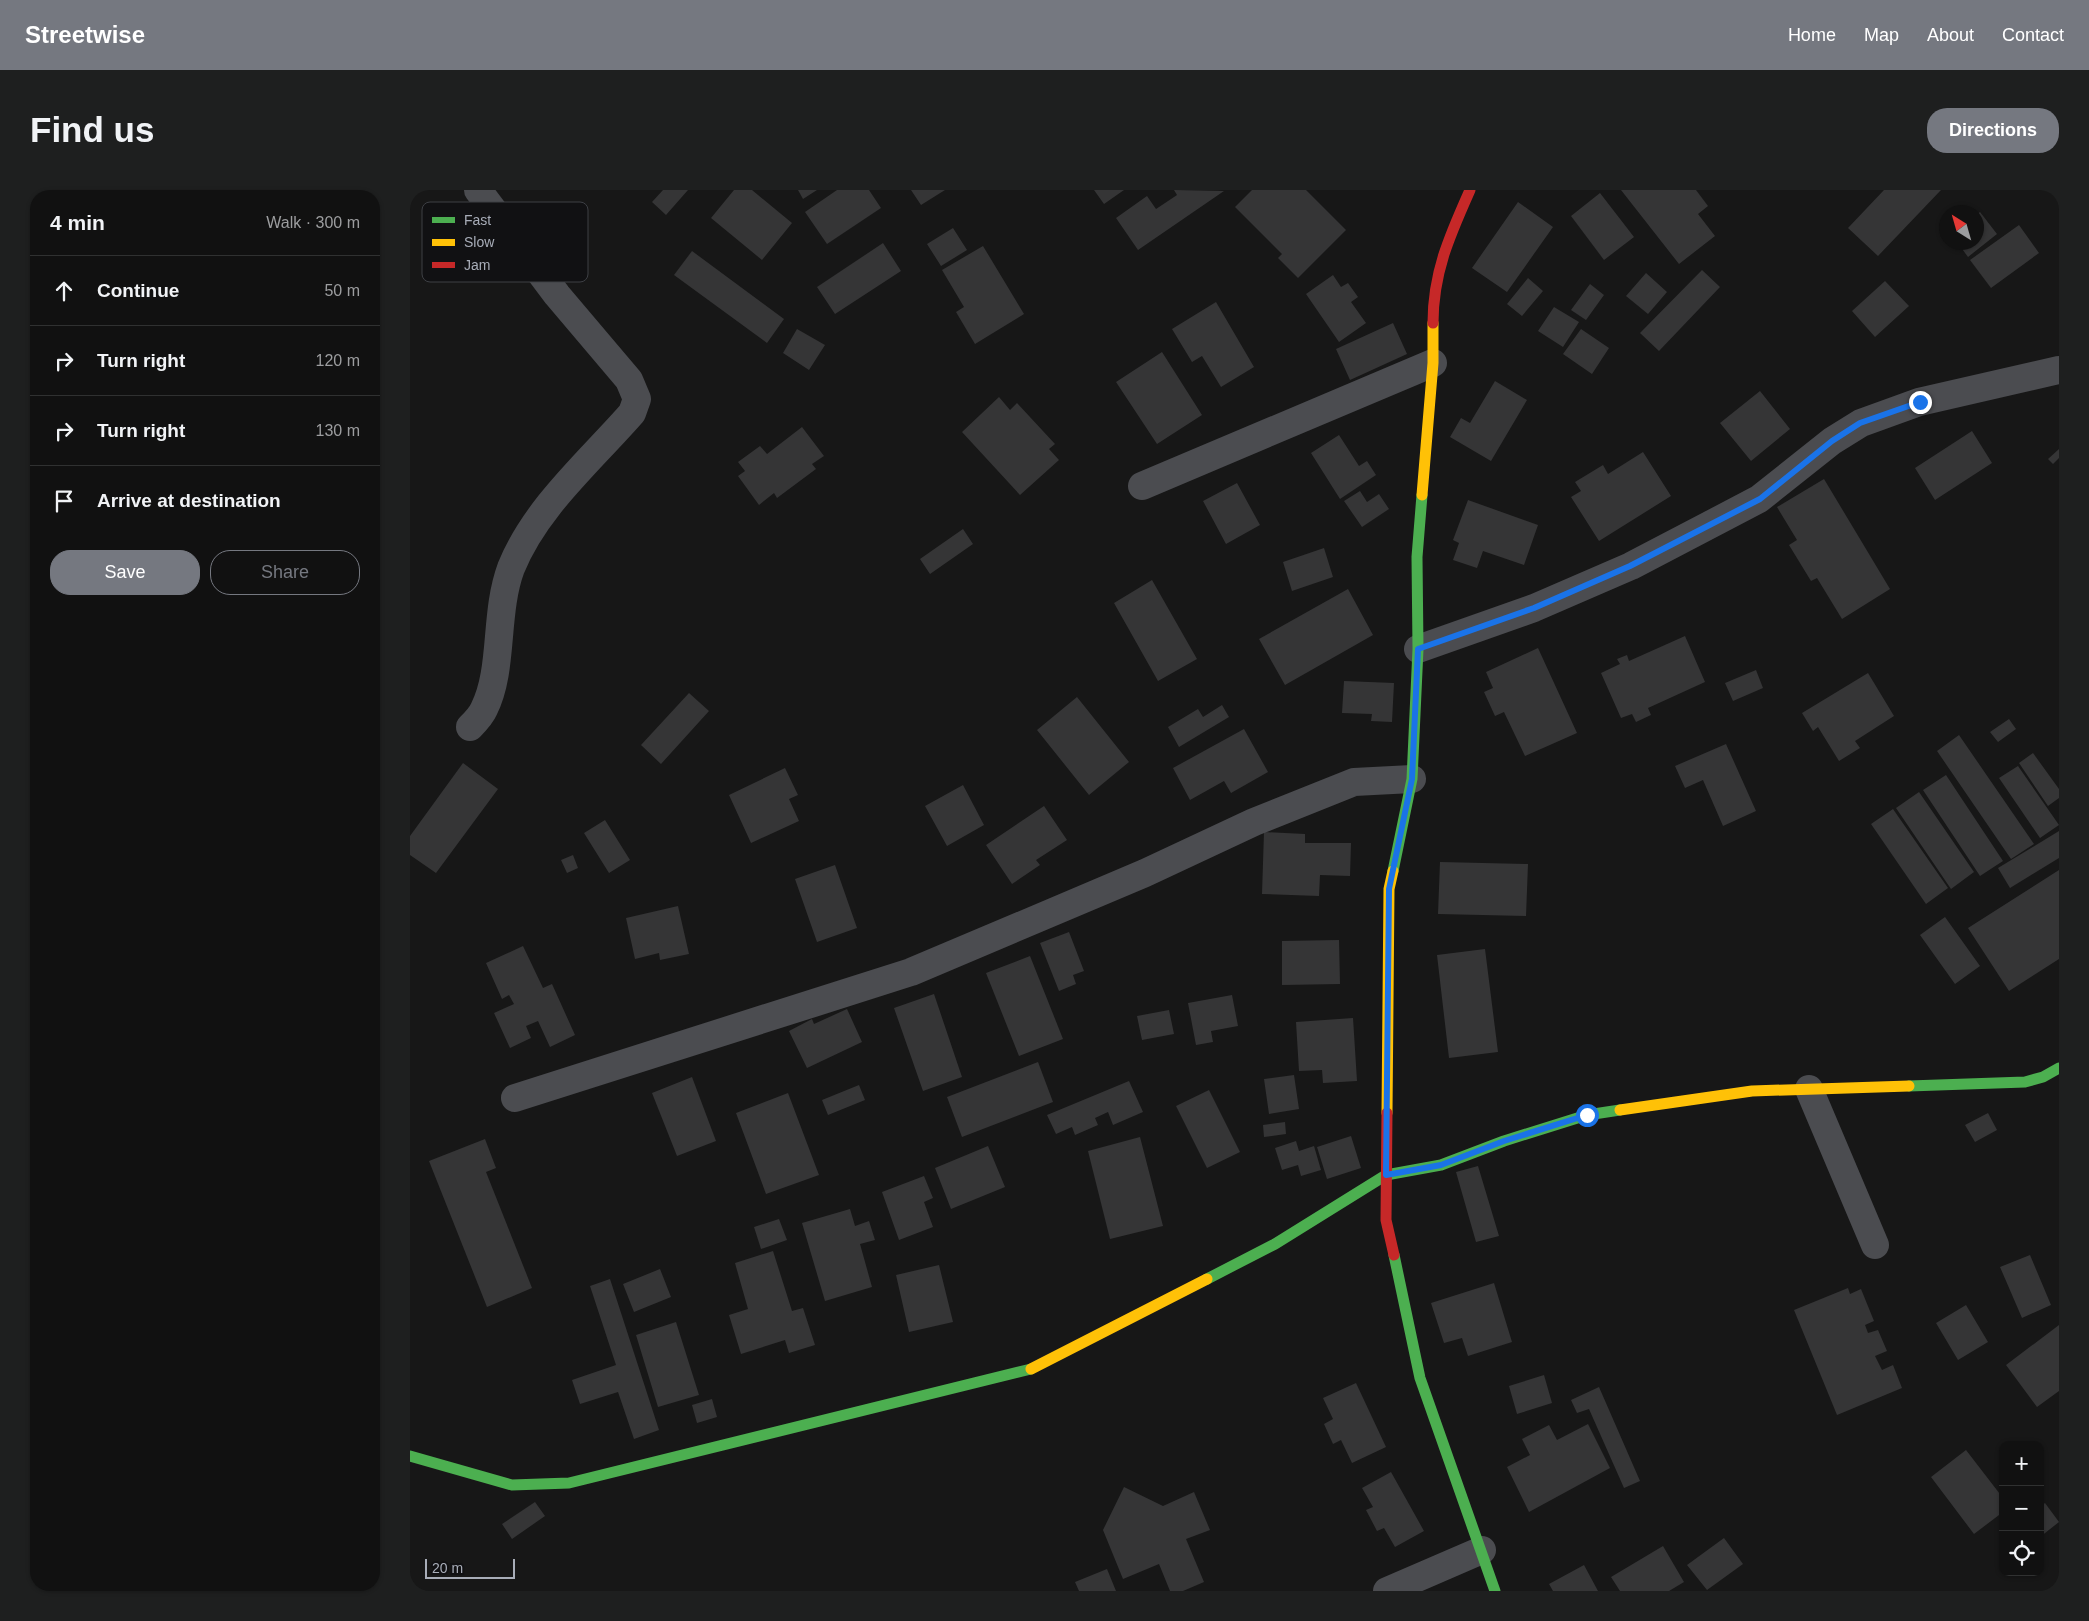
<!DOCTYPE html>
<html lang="en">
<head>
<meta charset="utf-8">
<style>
	body { margin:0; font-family:Arial,sans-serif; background:#1e1f1f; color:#f1f3f6 }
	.controls { position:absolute; right:15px; bottom:15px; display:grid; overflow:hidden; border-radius:10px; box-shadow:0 1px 4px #0004 }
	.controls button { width:45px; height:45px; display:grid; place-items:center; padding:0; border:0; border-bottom:1px solid #303131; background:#111; color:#f1f3f6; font:25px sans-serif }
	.compass { position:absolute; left:1529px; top:15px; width:45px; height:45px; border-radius:50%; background:#111; box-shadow:0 1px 4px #0004; rotate:323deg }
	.scale { position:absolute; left:15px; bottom:12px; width:90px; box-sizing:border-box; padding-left:5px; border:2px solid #a8adb8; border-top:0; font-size:14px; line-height:18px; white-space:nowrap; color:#a8adb8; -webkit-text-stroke:4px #111113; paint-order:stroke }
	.stop { position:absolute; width:15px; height:15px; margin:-11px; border:4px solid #1a73e8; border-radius:50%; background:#fff }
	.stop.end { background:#1a73e8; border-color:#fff; box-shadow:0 1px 5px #0008 }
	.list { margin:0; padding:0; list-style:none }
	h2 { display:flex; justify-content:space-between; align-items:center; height:65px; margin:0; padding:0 20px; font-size:21px }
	h2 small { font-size:16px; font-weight:400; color:#9c9d9f }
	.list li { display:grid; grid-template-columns:32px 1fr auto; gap:15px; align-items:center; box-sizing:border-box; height:70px; padding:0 20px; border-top:1px solid #303131 }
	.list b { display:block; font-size:19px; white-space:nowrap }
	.list em { font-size:16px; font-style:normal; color:#9c9d9f }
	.actions { display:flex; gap:10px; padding:15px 20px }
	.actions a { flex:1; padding:11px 0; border:1px solid #757880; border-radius:20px; text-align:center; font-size:18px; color:#757880 }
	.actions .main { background:#757880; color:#fff }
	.icon { flex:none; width:28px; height:28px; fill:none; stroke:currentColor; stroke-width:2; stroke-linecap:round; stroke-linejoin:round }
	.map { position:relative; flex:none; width:1649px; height:1401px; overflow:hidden; border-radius:20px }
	header { display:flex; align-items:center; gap:30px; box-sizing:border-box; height:70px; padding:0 25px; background:#757880; color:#fff }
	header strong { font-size:24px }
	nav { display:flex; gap:28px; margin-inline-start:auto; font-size:18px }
	.intro { display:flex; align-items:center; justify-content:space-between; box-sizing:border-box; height:120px; padding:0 30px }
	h1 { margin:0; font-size:35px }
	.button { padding:12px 22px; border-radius:20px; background:#757880; color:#fff; font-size:18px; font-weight:700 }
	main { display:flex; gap:30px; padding:0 30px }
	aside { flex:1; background:#111; border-radius:20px; box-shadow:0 1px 4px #0004 }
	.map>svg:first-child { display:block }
	.building { fill:#353536 }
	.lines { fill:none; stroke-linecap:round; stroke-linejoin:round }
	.street { stroke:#4b4c50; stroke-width:28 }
	.fast { stroke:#4caf50; stroke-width:11 }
	.slow { stroke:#ffc107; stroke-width:11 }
	.jam { stroke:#c62828; stroke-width:11 }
	.route { stroke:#1a73e8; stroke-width:6 }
	.key { fill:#111113; stroke:#3e4045; stroke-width:1 }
	.key-label { font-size:14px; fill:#a8adb8 }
</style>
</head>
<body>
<header>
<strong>Streetwise</strong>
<nav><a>Home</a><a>Map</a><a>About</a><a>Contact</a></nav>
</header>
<div class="intro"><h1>Find us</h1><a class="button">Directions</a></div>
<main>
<aside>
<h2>4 min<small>Walk · 300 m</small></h2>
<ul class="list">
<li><svg class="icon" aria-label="ahead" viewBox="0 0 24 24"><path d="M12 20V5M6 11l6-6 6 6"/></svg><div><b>Continue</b></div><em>50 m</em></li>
<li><svg class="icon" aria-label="right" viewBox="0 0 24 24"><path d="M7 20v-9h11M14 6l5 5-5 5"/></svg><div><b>Turn right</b></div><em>120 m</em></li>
<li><svg class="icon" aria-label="right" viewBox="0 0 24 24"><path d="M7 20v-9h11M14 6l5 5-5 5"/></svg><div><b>Turn right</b></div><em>130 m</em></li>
<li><svg class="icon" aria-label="arrive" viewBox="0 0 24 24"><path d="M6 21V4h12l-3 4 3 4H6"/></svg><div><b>Arrive at destination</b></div></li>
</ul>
<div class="actions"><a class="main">Save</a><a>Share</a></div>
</aside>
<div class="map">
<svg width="1649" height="1401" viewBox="0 0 1649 1401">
	<rect width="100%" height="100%" fill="#171717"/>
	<path class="building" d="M 253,0 L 278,0 L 256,25 L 242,12 Z
		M 324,0 L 342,0 L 382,33 L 352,70 L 301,28 Z
		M 388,0 L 407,0 L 393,9 Z
		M 427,0 L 459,0 L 471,18 L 417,54 L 395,22 Z
		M 501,0 L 535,0 L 511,15 Z
		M 684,0 L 714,0 L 694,14 Z
		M 764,0 L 814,1 L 728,60 L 706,28 L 737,6 L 746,19 L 767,5 Z
		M 842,0 L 896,0 L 936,40 L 888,88 L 868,68 L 872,64 L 825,17 Z
		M 1211,0 L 1286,0 L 1298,16 L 1288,24 L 1305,46 L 1269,74 Z
		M 1474,0 L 1531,0 L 1468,66 L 1438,38 Z
		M 1190,3 L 1224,47 L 1194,70 L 1161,26 Z
		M 1108,12 L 1143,37 L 1097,102 L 1062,78 Z
		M 1570,22 L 1587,44 L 1558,67 L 1547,52 L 1566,52 L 1566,25 Z
		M 1609,35 L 1629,63 L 1581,98 L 1560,70 Z
		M 543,38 L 557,60 L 531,76 L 517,54 Z
		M 473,53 L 491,81 L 425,124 L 407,97 Z
		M 573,56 L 614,124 L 565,154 L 546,122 L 554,117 L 532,80 Z
		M 282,61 L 374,129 L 357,153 L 264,85 Z
		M 1292,80 L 1310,97 L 1249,161 L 1230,143 Z
		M 1236,83 L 1257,102 L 1238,124 L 1216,106 Z
		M 923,85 L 931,97 L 938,93 L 948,107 L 941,112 L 956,133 L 929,152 L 896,104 Z
		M 1118,88 L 1133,101 L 1112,126 L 1097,114 Z
		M 1475,91 L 1499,116 L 1465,147 L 1442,121 Z
		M 1180,94 L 1194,105 L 1176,130 L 1161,120 Z
		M 806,112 L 844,177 L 811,197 L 792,166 L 782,172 L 762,139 Z
		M 1144,117 L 1169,132 L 1153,157 L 1128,141 Z
		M 983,133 L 997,164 L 940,190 L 926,159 Z
		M 387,139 L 415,155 L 399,180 L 373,163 Z
		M 1171,139 L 1199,158 L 1182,184 L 1153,164 Z
		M 752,162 L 792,225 L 747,254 L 706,192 Z
		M 1085,191 L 1117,210 L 1081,271 L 1040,247 L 1051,228 L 1060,233 Z
		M 1350,201 L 1380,239 L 1341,271 L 1310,233 Z
		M 589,207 L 600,220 L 607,213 L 645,254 L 639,259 L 649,270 L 610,305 L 552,242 Z
		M 392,237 L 414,266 L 402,274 L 406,279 L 367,308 L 364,303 L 349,315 L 328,286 L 335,281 L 328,272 L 350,256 L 357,264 Z
		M 1562,241 L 1582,273 L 1525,310 L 1505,278 Z
		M 929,245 L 949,276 L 957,271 L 966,285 L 930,309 L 901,263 Z
		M 1649,259 L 1649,268 L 1643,274 L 1638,269 Z
		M 1233,262 L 1261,306 L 1189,351 L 1161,307 L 1171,301 L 1165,292 L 1193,275 L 1198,284 Z
		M 1414,289 L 1480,399 L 1432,429 L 1407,388 L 1401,391 L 1379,355 L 1387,350 L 1367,317 Z
		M 827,293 L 850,335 L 816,354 L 793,311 Z
		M 950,301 L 957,312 L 969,304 L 979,319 L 952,337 L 934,311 Z
		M 1058,310 L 1128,335 L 1114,375 L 1073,361 L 1067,378 L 1043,370 L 1049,353 L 1043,350 Z
		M 553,339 L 563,354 L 520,384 L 510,369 Z
		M 914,358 L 923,387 L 882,401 L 873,372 Z
		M 742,390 L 787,469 L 748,491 L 704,413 Z
		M 938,399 L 963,445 L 875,495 L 849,449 Z
		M 1275,446 L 1295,492 L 1238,518 L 1241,525 L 1226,532 L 1222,524 L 1211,528 L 1191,483 L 1210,474 L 1207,469 L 1217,465 L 1219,471 Z
		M 1128,458 L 1167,543 L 1115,566 L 1094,522 L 1085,526 L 1074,502 L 1083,498 L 1076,482 Z
		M 1346,480 L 1353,498 L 1323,511 L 1315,493 Z
		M 1458,483 L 1484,526 L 1445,551 L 1450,558 L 1429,571 L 1408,537 L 1403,541 L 1392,523 Z
		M 934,491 L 984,493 L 982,532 L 961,531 L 962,524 L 932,523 Z
		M 279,503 L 299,521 L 251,574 L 231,555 Z
		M 667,507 L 719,572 L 679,605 L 627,540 Z
		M 812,515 L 819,527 L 769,557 L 758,537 L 788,519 L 793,527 Z
		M 1599,529 L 1606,539 L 1588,552 L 1580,542 Z
		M 834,539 L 858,582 L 821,603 L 814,591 L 780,610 L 763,578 Z
		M 1549,545 L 1624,654 L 1601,669 L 1527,561 Z
		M 1316,554 L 1346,621 L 1313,636 L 1293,590 L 1275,598 L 1265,576 Z
		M 1623,563 L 1649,599 L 1649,608 L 1638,616 L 1609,573 Z
		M 53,573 L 88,599 L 26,683 L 0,665 L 0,646 Z
		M 1608,576 L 1649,635 L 1630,648 L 1589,588 Z
		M 375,578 L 388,605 L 379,609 L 389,631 L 341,653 L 319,605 Z
		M 1536,585 L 1593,671 L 1570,686 L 1513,600 Z
		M 553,595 L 574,635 L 537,656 L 515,616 Z
		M 1509,602 L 1564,682 L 1541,699 L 1486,618 Z
		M 634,616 L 657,650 L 626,670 L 630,675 L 602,694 L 576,655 Z
		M 1483,619 L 1538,698 L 1516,714 L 1461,634 Z
		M 195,630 L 220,670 L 199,683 L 174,643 Z
		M 1649,641 L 1649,668 L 1600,698 L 1588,678 Z
		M 854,642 L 895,644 L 895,653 L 941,653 L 940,686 L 910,685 L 909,706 L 852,704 Z
		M 163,665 L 168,678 L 157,683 L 151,670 Z
		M 1030,672 L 1118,674 L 1116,726 L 1028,724 Z
		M 425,675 L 447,738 L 407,752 L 385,689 Z
		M 1649,680 L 1649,769 L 1599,801 L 1558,738 Z
		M 268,716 L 279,764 L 250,770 L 249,763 L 225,769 L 216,728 Z
		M 1535,727 L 1570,776 L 1545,794 L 1510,745 Z
		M 659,742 L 674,781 L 663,785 L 666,794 L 649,801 L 630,753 Z
		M 929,750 L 930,794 L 872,795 L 872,751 Z
		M 113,756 L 133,798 L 142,794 L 165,845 L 140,857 L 128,831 L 116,836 L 121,848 L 100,858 L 84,823 L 104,814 L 99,805 L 92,809 L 76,773 Z
		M 1075,759 L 1088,862 L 1039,868 L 1027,765 Z
		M 620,766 L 653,849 L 609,866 L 576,783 Z
		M 524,804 L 552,887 L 513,901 L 484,818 Z
		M 822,805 L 828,836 L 801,841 L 803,852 L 786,855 L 778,813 Z
		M 437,819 L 452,852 L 397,878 L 379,841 L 402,829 L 404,834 Z
		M 759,820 L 764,844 L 732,850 L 727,826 Z
		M 943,828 L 947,891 L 913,893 L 912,880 L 889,881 L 886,832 Z
		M 628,872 L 643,912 L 552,947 L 537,907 Z
		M 884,885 L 889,919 L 859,924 L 854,889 Z
		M 282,887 L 306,951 L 267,966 L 242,903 Z
		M 719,891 L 733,922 L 703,935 L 698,922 L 685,928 L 688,935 L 665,945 L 662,937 L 646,944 L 637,925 Z
		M 449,895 L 455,910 L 418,925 L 412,910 Z
		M 799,900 L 830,962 L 797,978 L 766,916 Z
		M 378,903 L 409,985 L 356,1004 L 326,923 Z
		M 1578,923 L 1587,940 L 1565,952 L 1555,935 Z
		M 875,932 L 876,944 L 854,947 L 853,935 Z
		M 941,946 L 951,978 L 917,989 L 907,957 Z
		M 730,947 L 753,1036 L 700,1049 L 678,961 Z
		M 75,949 L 86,978 L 76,982 L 122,1098 L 77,1117 L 19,971 Z
		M 886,951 L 889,961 L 904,956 L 911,980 L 891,986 L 888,975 L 872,980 L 865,958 Z
		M 578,956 L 595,997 L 541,1019 L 525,978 Z
		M 1068,976 L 1089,1046 L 1066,1052 L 1046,982 Z
		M 514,986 L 523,1008 L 514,1012 L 523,1037 L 489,1050 L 472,1002 Z
		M 440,1019 L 445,1036 L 459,1031 L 465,1050 L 450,1054 L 462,1097 L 415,1111 L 392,1033 Z
		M 369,1029 L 377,1050 L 351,1059 L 344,1037 Z
		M 363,1061 L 382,1121 L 393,1118 L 405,1155 L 379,1163 L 375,1150 L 331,1164 L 319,1125 L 338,1119 L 325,1073 Z
		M 1620,1065 L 1641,1115 L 1612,1128 L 1590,1077 Z
		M 529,1075 L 543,1132 L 499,1142 L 486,1085 Z
		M 250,1079 L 261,1107 L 224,1122 L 213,1094 Z
		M 200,1089 L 249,1240 L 224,1249 L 208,1202 L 170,1214 L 162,1190 L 206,1175 L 180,1096 Z
		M 1084,1093 L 1102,1152 L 1058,1166 L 1052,1148 L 1034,1153 L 1021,1113 Z
		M 1438,1098 L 1440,1104 L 1451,1099 L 1464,1131 L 1455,1135 L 1458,1143 L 1468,1140 L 1477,1161 L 1465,1166 L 1472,1180 L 1483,1175 L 1492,1198 L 1427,1225 L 1384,1120 Z
		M 1556,1115 L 1578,1152 L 1548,1170 L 1526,1133 Z
		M 266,1132 L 289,1205 L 248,1217 L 226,1145 Z
		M 1649,1135 L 1649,1201 L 1627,1217 L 1596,1175 Z
		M 1134,1185 L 1142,1213 L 1107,1224 L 1099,1196 Z
		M 946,1193 L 976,1257 L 942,1273 L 931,1250 L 923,1254 L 914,1234 L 923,1229 L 913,1208 Z
		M 1189,1197 L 1230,1291 L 1214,1298 L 1179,1219 L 1167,1223 L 1161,1210 Z
		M 302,1209 L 307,1227 L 287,1233 L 282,1215 Z
		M 1178,1234 L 1200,1278 L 1119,1322 L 1097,1277 L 1120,1265 L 1112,1249 L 1139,1235 L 1147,1250 Z
		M 1556,1260 L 1593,1308 L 1593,1322 L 1564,1344 L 1521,1287 Z
		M 981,1282 L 1014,1341 L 985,1357 L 974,1338 L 967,1341 L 956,1320 L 963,1317 L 952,1298 Z
		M 714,1297 L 753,1316 L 784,1302 L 800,1340 L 776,1349 L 794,1392 L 773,1401 L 760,1401 L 749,1374 L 713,1389 L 693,1340 Z
		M 125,1312 L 135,1326 L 102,1349 L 92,1334 Z
		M 1635,1313 L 1649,1332 L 1630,1347 L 1630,1317 Z
		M 1314,1348 L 1333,1374 L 1297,1400 L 1277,1375 Z
		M 1253,1356 L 1274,1392 L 1259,1401 L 1210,1401 L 1201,1387 Z
		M 1174,1375 L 1188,1401 L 1143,1401 L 1139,1394 Z
		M 697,1379 L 706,1401 L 669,1401 L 665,1392 Z"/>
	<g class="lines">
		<path class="street" d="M 732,296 L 1023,173
			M 1008,459 L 1124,418 L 1221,376 L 1349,309 L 1422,251 L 1451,233 L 1509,212 L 1649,180
			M 60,537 C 65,532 71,526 74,519 C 94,479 84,424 101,378 C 125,318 180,271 222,223 L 227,209 L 219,190 L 147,105 L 68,0
			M 1399,899 L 1465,1055
			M 105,908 L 501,782 L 735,683 L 844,632 L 944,592 L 1002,589
			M 977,1401 L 1072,1360"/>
		<path class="fast" d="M 983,681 L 1002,589 L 1008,459 L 1007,367 L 1012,305
			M 1499,896 L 1615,892 L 1633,887 L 1649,878
			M 984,1065 L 1010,1188 L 1085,1401
			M 797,1089 L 865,1054 L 976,985 L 1031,975 L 1094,951 L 1177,925 L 1210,920
			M 0,1266 L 102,1295 L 159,1293 L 621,1179"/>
		<path class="slow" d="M 1012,305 L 1023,173 L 1023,133
			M 1210,920 L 1342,901 L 1499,896
			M 977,923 L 979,699 L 983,681
			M 621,1179 L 797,1089"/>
		<path class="jam" d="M 1023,133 C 1023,82 1040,45 1060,0
			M 977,923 L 976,1030 L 984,1065"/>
	</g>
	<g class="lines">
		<path class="route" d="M 1177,925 L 1094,951 L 1031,975 L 976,985 L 979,699 L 1002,589 L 1008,459 L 1124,418 L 1220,376 L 1350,309 L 1422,251 L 1450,233 L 1510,212"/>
	</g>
	<rect x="12" y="12" width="166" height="80" rx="8" class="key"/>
	<rect x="22" y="27" width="23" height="6" fill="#4caf50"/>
	<rect x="22" y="49" width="23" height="7" fill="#ffc107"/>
	<rect x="22" y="72" width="23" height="6" fill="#c62828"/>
	<g class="key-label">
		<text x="54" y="35">Fast</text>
		<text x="54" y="57">Slow</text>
		<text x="54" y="80">Jam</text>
	</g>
</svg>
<div class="controls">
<button>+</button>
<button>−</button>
<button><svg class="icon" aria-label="locate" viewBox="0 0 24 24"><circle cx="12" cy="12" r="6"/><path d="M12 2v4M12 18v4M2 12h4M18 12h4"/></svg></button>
</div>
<svg class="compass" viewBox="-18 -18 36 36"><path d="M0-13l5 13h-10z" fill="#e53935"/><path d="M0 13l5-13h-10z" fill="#9c9d9f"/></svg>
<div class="scale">20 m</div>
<div class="stop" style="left:1177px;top:925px"></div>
<div class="stop end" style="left:1510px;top:212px"></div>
</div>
</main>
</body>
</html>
